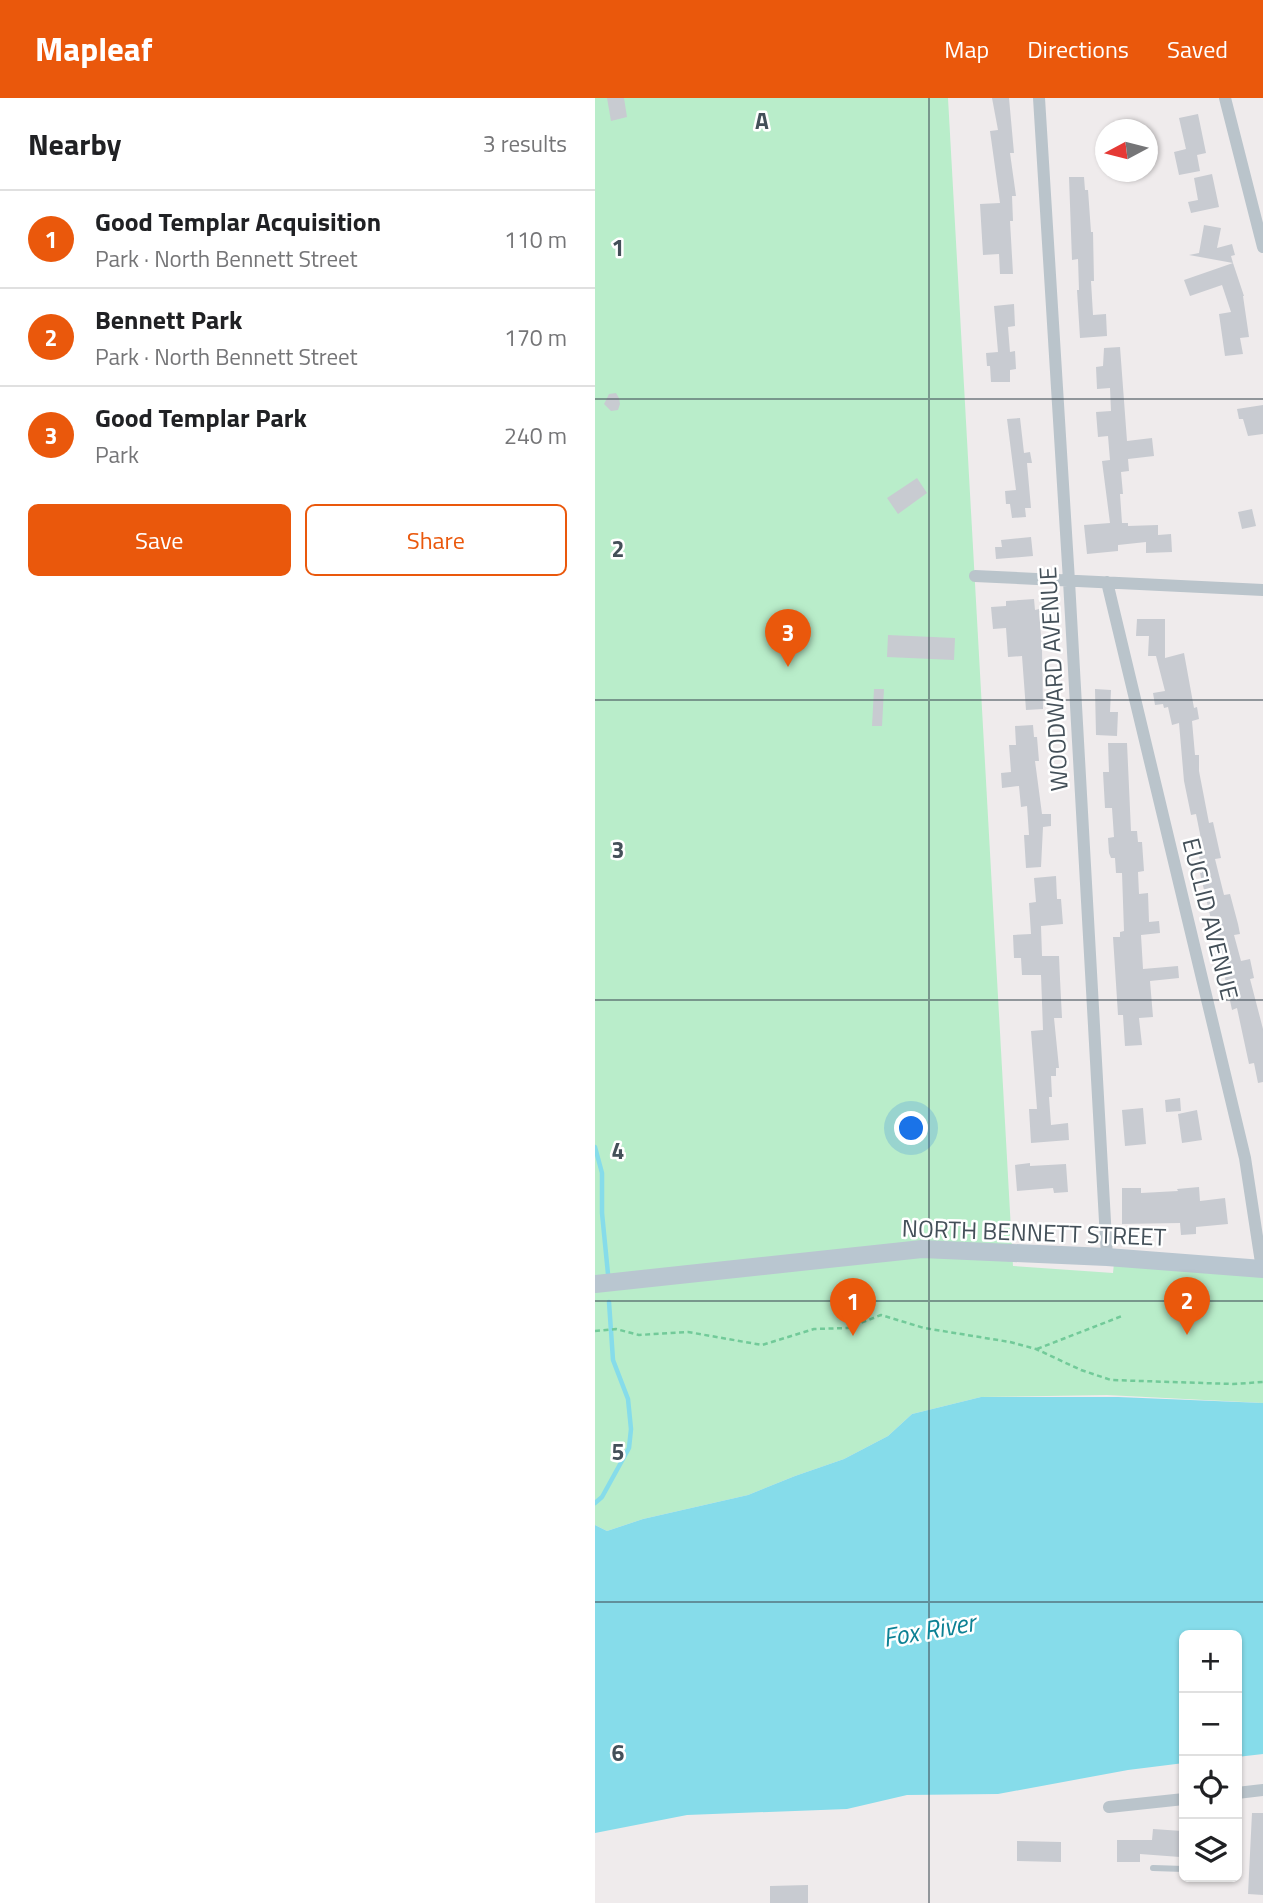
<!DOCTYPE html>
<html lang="en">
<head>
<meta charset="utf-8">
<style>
	body { margin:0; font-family:"Titillium Web",sans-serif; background:#f2f2f2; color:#202124 }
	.controls { position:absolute; right:21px; bottom:21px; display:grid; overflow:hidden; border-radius:10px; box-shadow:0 2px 5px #0004 }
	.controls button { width:63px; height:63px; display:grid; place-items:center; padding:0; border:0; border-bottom:2px solid #e0e0e0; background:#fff; color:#202124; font:35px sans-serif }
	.compass { position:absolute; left:500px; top:21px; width:63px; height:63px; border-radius:50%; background:#fff; box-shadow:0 2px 5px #0004; rotate:263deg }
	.you { position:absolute; left:317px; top:1031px; width:24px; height:24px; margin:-18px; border:5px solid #fff; border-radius:50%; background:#1a73e8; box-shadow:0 0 0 10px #1a73e833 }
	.badge { display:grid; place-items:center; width:46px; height:46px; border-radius:50%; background:#ea580c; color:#fff; font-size:23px; font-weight:700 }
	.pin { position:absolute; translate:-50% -58px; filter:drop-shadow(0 2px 4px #0008) }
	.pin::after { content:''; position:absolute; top:37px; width:24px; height:21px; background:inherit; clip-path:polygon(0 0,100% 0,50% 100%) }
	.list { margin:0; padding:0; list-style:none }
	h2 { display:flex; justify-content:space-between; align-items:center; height:91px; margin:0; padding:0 28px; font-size:30px }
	h2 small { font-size:23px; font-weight:400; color:#757577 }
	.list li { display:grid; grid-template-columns:46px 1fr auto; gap:21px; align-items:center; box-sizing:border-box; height:98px; padding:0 28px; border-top:2px solid #e0e0e0 }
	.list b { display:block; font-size:26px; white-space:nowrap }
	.list p { margin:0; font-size:23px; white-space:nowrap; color:#757577 }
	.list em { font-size:23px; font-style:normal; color:#757577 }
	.actions { display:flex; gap:14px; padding:21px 28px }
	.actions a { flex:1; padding:16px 0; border:2px solid #ea580c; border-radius:10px; text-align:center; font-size:24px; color:#ea580c }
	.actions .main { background:#ea580c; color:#fff }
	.icon { flex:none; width:38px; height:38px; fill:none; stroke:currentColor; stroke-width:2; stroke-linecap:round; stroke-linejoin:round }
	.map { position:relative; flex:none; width:668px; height:1805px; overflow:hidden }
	header { display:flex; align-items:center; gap:42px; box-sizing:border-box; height:98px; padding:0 35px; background:#ea580c; color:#fff }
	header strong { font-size:33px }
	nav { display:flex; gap:38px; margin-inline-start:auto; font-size:24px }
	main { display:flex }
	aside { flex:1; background:#fff }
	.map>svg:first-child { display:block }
	.green { fill:#b9edca }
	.water { fill:#86dcea }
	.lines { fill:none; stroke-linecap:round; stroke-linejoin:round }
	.stream { stroke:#86dcea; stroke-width:4.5 }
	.building { fill:#c8cbd1 }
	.path { stroke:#72ca99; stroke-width:2.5; stroke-dasharray:5 3.5; stroke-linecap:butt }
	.lane { stroke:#bac4cb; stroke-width:6 }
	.street { stroke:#bac4cb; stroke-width:12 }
	.secondary { stroke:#b9c6d0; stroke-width:18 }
	.grid { fill:none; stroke:#445059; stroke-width:2; stroke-opacity:0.55 }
	.labels { text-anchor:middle; stroke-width:5; stroke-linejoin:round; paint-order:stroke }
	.street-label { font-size:24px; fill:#445059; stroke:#fff }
	.water-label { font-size:26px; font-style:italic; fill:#0d8194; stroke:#fff }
	.grid-label { font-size:23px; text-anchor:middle; font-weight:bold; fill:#445059; stroke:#fff; stroke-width:5; stroke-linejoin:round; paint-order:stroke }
</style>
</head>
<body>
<header>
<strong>Mapleaf</strong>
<nav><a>Map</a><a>Directions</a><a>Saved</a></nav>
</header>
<main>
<aside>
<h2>Nearby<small>3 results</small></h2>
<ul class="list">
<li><span class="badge">1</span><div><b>Good Templar Acquisition</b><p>Park · North Bennett Street</p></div><em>110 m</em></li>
<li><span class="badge">2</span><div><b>Bennett Park</b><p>Park · North Bennett Street</p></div><em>170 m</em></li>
<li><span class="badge">3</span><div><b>Good Templar Park</b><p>Park</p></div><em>240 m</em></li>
</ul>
<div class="actions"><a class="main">Save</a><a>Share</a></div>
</aside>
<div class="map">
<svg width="668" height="1805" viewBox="0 0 668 1805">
	<rect width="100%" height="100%" fill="#efebec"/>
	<path class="green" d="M 0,0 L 353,0 L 418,1168 L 518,1175 L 519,1165 L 668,1176 L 668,1305 L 512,1297 L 386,1299 L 317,1316 L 293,1338 L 249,1361 L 200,1378 L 153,1397 L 48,1421 L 12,1433 L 0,1427 Z"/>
	<path class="water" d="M 386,1299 L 523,1299 L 668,1305 L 668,1656 L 642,1659 L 642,1537 L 589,1537 L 589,1665 L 533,1672 L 403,1696 L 312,1697 L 252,1711 L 92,1717 L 0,1735 L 0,1427 L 12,1433 L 48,1421 L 153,1397 L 200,1378 L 249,1361 L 293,1338 L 317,1316 Z"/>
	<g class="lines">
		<path class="stream" d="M 0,1049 L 7,1075 L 7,1115 L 13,1176
			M 0,1405 L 7,1399 L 34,1350 L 36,1331 L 33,1301 L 18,1262 L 14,1204"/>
	</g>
	<path class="building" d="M 12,0 L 29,0 L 32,19 L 16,23 Z
		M 397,0 L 414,0 L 419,55 L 415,55 L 421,98 L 417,98 L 418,123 L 415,123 L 418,176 L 405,176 L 404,156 L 388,157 L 385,106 L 405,105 L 395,33 L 403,32 Z
		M 603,16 L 611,55 L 602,57 L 605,73 L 584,77 L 579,54 L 591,51 L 584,20 Z
		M 617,76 L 624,109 L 596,115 L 593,104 L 603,102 L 599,80 Z
		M 474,79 L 489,79 L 490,92 L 493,92 L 496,134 L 498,134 L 499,183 L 496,183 L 498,217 L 511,216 L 512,238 L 485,240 L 482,192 L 484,192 L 483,161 L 477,162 Z
		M 609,127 L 626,130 L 622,150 L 637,146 L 640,157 L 636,158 L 638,165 L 594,157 L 604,155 Z
		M 638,165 L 649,198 L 648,198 L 654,239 L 645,240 L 648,256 L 630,258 L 624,216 L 636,214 L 627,187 L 595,198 L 589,182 Z
		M 419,206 L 420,228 L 413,229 L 415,254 L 420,253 L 421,271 L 415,272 L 415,284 L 396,284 L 395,268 L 392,268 L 391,255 L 403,254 L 399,208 Z
		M 525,249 L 532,343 L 557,340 L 559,358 L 533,361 L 534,373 L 526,374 L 528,396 L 525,396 L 527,425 L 533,425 L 533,428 L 563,427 L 563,437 L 576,436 L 577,454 L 551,455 L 551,444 L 523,447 L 523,453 L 492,456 L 489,427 L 515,425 L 507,363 L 515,362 L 513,338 L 503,339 L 501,314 L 516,313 L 515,290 L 502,291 L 501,269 L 508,268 L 509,250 Z
		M 21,295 L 24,300 L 25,306 L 23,312 L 16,313 L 9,306 L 14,296 Z
		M 668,307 L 668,336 L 653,338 L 648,321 L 644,321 L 642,311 Z
		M 425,320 L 429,355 L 435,354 L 437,365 L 432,365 L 436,410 L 430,410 L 431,419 L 417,420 L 415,406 L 411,406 L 410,393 L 421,392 L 412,321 Z
		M 322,380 L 332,395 L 303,416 L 292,400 Z
		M 657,411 L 661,428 L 647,431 L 643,414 Z
		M 436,439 L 438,458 L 401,461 L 400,449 L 407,449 L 406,442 Z
		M 439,501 L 440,512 L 444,511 L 447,552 L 448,611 L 431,612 L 427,558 L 413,559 L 411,530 L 398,531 L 396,509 L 411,508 L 411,503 Z
		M 542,521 L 570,521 L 570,560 L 589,555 L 599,610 L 602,609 L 604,621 L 597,623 L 600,657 L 604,657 L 604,673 L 614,725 L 618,724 L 626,760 L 620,761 L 629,797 L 635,796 L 643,826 L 645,836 L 639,837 L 646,863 L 655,861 L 659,880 L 655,881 L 668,931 L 668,984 L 663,985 L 659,965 L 654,966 L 642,910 L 637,912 L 633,893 L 605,775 L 607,775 L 602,747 L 607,746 L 601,716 L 596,717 L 589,683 L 584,625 L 577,627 L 573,609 L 569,610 L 568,606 L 560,607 L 558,595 L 570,593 L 561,558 L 553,558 L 554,538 L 541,538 Z
		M 293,537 L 360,540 L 359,562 L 292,559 Z
		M 279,591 L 289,591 L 287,628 L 277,628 Z
		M 500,591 L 516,592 L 515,614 L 523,614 L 522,638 L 501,637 Z
		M 438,627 L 439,639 L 442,639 L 444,663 L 440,663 L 447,716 L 456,716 L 456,728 L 448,729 L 446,769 L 431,770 L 429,737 L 434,737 L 432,708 L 426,709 L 424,688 L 407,690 L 406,675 L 416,674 L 414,647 L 421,647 L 420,628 Z
		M 513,645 L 532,645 L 536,733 L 542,733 L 543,744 L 547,744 L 549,773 L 543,774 L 544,796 L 553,795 L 554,824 L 564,823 L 565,835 L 546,837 L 548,871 L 583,868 L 584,880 L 555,883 L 558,919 L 544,920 L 547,947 L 530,948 L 528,917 L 523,917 L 518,839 L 525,839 L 525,834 L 529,833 L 527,775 L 521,775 L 520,760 L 516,760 L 514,755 L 513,740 L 519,739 L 517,710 L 510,710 L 508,674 L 514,674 Z
		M 461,778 L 462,801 L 466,801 L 468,826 L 446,828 L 447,858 L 464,858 L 465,881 L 467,920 L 459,920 L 464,970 L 461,970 L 461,978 L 456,978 L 457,999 L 454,999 L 456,1027 L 473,1025 L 474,1042 L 436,1045 L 434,1011 L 442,1011 L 436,933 L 448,932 L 446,877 L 427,877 L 426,860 L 419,860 L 418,837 L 436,836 L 434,805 L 441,804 L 439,780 Z
		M 585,1000 L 586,1013 L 571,1014 L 570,1002 Z
		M 548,1010 L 551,1046 L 530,1048 L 527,1012 Z
		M 602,1012 L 607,1042 L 587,1045 L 583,1016 Z
		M 435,1065 L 435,1068 L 471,1066 L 473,1094 L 459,1095 L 458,1090 L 422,1093 L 420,1067 Z
		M 604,1089 L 605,1103 L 630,1100 L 633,1126 L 601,1129 L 601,1136 L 586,1137 L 585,1125 L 527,1126 L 527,1090 L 546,1090 L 546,1095 L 583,1093 L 582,1091 Z
		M 657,1715 L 668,1715 L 668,1797 L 653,1796 Z
		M 558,1731 L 587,1733 L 585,1759 L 545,1756 L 545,1764 L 522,1764 L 522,1742 L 557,1742 Z
		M 422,1743 L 466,1744 L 466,1764 L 422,1763 Z
		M 213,1787 L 213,1805 L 175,1805 L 175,1788 Z"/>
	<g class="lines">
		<path class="path" d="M 0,1233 L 21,1231 L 44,1237 L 93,1234 L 167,1247 L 219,1231 L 253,1230 L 286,1217 L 329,1230 L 415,1244 L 441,1251 L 486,1272 L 516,1282 L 638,1286 L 668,1284
			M 442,1251 L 527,1218"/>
		<path class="lane" d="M 558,1770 L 589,1771"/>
		<path class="street" d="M 444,0 L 474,483 L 512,1159
			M 630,0 L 668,149
			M 380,478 L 668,492
			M 512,484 L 650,1060 L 667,1171
			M 642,1695 L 668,1692
			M 514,1709 L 589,1701"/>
		<path class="secondary" d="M 0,1186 L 327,1151 L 512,1159 L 668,1171"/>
	</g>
	<path class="grid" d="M 334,0 L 334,1805M 0,301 L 668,301M 0,602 L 668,602M 0,902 L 668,902M 0,1203 L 668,1203M 0,1504 L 668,1504"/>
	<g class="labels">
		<g class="street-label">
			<text transform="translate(459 581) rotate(-93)" y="8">WOODWARD AVENUE</text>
			<text transform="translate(615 821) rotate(76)" y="8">EUCLID AVENUE</text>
			<text transform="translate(439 1135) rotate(2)" y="8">NORTH BENNETT STREET</text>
		</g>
		<g class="water-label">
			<text transform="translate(334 1532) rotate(-10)" y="9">Fox River</text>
		</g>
	</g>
	<g class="grid-label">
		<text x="167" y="31">A</text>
		<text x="23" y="158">1</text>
		<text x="23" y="459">2</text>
		<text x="23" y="760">3</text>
		<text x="23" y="1061">4</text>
		<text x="23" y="1362">5</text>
		<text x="23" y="1663">6</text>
	</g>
</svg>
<div class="controls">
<button>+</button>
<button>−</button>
<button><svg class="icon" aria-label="locate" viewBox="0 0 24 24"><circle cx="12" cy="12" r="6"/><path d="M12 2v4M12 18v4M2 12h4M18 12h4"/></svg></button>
<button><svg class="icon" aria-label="layers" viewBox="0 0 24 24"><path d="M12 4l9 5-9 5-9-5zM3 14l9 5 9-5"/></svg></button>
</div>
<svg class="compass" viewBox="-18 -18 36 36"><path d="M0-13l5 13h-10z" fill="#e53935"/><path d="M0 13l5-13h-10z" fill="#757577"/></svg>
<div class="you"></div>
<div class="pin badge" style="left:258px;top:1238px">1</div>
<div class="pin badge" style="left:592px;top:1237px">2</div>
<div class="pin badge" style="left:193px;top:569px">3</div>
</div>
</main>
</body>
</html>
